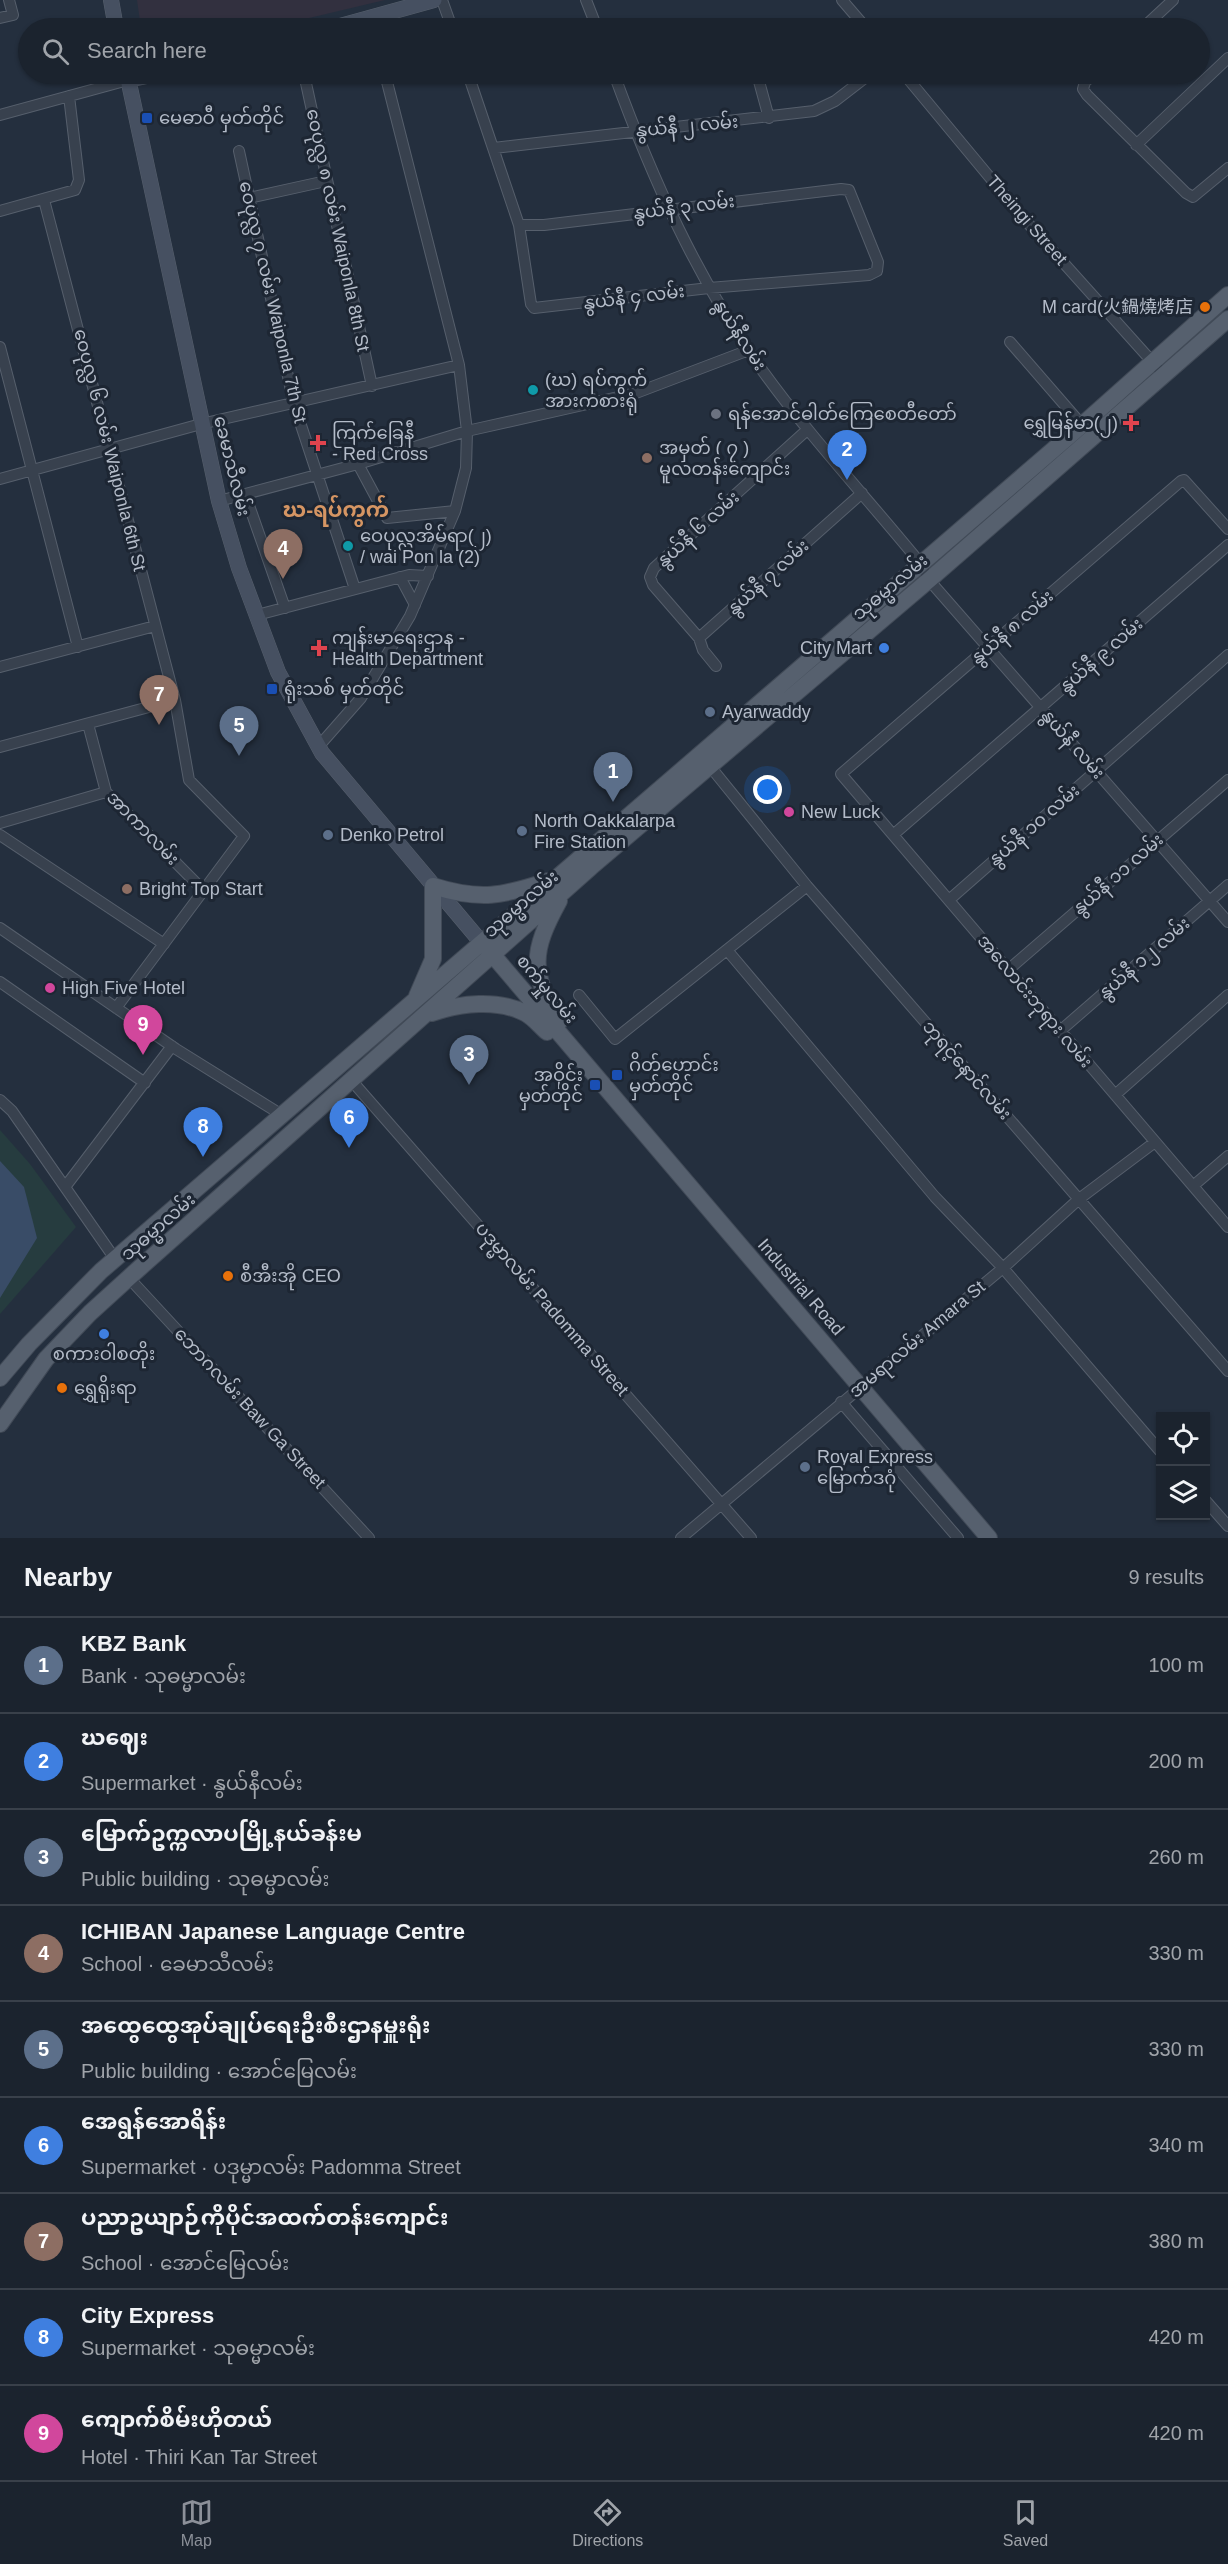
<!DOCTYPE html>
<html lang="en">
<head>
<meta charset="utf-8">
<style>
	body { margin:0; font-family:Helvetica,"Noto Sans SC","Noto Sans Myanmar",sans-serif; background:#242b36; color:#f1f3f6 }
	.controls { position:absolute; right:18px; bottom:18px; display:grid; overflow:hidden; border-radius:0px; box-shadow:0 2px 4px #0004 }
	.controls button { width:54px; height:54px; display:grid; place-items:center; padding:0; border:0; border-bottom:2px solid #39404a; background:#1b232e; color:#f1f3f6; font:30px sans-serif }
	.you { position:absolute; left:768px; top:790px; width:21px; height:21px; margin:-15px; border:4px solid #fff; border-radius:50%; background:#1a73e8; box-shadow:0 0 0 9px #1a73e833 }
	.badge { display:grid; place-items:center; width:39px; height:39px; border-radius:50%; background:#8c9099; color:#fff; font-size:20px; font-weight:700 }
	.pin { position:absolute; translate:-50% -50px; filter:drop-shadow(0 2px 3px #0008) }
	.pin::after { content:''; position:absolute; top:32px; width:21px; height:18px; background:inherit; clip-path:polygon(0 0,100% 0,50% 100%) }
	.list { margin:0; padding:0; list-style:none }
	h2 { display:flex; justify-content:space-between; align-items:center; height:78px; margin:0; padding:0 24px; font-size:26px }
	h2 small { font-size:20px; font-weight:400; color:#a0a4aa }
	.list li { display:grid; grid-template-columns:39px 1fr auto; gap:18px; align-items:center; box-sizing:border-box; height:96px; padding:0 24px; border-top:2px solid #39404a }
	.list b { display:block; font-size:22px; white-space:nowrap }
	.list p { margin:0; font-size:20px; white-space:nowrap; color:#a0a4aa }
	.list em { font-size:20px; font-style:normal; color:#a0a4aa }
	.icon { flex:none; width:33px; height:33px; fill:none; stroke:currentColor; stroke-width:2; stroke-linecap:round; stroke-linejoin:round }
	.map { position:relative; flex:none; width:1228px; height:1538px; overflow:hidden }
	.search { position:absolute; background:#1b232e; box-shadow:0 2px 4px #0004; left:18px; right:18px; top:18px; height:66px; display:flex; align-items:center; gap:15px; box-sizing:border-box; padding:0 21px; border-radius:33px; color:#a0a4aa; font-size:22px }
	.sheet { height:942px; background:#1b232e }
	nav { display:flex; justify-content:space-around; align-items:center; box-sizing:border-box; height:84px; border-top:2px solid #39404a; background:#1b232e; font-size:16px; color:#a0a4aa }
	nav a { display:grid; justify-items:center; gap:3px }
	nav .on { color:#8c9099 }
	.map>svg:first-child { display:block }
	.medical { fill:#32303f }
	.green { fill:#263c3f }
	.water { fill:#394c67 }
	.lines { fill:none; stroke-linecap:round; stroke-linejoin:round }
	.street-casing { stroke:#565f6c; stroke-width:12 }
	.secondary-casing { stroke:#565f6c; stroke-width:16 }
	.primary-casing { stroke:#414a57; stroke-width:18 }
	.street { stroke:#38414e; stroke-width:10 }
	.secondary { stroke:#465061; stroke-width:15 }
	.primary { stroke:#56606e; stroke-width:16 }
	.transit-dot { fill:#1a4fb4; stroke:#1d2633; stroke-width:2 }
	.food-dot { fill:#e8710a; stroke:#1d2633; stroke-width:2 }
	.culture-dot { fill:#0f9aa8; stroke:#1d2633; stroke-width:2 }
	.worship-dot { fill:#6b7280; stroke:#1d2633; stroke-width:2 }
	.health-dot { fill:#e0444e; stroke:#1d2633; stroke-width:2 }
	.education-dot { fill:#8d6e63; stroke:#1d2633; stroke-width:2 }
	.shop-dot { fill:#3f7fe0; stroke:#1d2633; stroke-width:2 }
	.service-dot { fill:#5c6f8a; stroke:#1d2633; stroke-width:2 }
	.hotel-dot { fill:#d1479c; stroke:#1d2633; stroke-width:2 }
	.labels { text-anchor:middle; stroke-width:6; stroke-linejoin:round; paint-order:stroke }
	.poi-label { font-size:18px; fill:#b4bcc9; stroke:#1d2633; text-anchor:start }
	.street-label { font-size:18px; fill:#b4bcc9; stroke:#1d2633 }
	.quarter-label { font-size:21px; font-weight:bold; fill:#d59563; stroke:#1d2633 }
</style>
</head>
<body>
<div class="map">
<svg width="1228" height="1538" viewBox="0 0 1228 1538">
	<rect width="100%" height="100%" fill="#242f3e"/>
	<path class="medical" d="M 137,0 L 385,0 L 267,28 L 141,28 Z"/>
	<path class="green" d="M 0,1130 L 30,1164 L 76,1227 L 0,1314 Z"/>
	<path class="water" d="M 0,1161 L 24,1187 L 37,1238 L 0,1298 Z"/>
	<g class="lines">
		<defs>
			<path id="street" d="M 442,0 L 452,28
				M 586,0 L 597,28
				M 842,0 L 866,28
				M 0,18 L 13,15 L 9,0
				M 1143,28 L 1173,0
				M 304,74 L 372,386
				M 468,74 L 519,225 L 531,304 L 534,308 L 709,288 L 869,275 L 877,271 L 878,262 L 849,190 L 841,189 L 544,225 L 519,225
				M 614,74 C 652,178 697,279 762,370 C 811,438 868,499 921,564 L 929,580 L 1228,922
				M 757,74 L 769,118
				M 904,74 L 1026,221 L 1165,376
				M 1094,74 L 1085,82 L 1083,89 L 1087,95 L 1186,193 L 1193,197 L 1228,168
				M 0,115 L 128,80
				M 1136,145 L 1228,58
				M 494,148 L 814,111 L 835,101 L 870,74
				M 239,151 L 294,404 L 355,589
				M 249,198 L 326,181
				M 44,200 L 175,700 L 189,780 L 244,836 L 116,1008
				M 0,211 L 75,190 L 79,180 L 69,96
				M 1010,342 L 1082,425
				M 0,347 L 78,647
				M 358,464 L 387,518 L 455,511
				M 0,479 L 201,424 L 459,365
				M 245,494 L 285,608
				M 219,501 L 358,464 L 467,431 L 636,393 L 749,350
				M 1228,529 L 1184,480 L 1181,481 L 841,774 L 1228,1227
				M 400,577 L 415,605
				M 257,615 L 409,575 L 428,576
				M 699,638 L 653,585 L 650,577 L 654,568 L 807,430
				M 716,666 L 703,650 L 699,638 L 862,493
				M 0,667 L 155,626
				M 88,724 L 106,792 L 203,890
				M 0,747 L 175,700
				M 318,747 L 361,698 L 410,616 L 455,511 L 466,468 L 467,431 L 459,365 L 385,74
				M 709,765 L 807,886 L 1228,1371
				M 0,823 L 106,792
				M 0,835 L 164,944
				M 893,835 L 1228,545
				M 949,900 L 1228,655
				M 0,928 L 176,1049 L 282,1115
				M 727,950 L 935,1197 L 1003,1268 L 1160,1451
				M 1008,970 L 1228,780
				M 0,982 L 145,1083
				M 579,995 L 615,1039 L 807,886
				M 1060,1031 L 1228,885
				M 352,1081 L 751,1538
				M 1115,1095 L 1228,995
				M 0,1100 L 12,1111 L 115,1259
				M 1193,1186 L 1228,1156
				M 65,1187 L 172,1046
				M 129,1278 L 369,1538
				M 841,1402 L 958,1538
				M 1206,1501 L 1228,1526
				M 681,1538 L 1003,1268 L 1079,1199 L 1155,1142"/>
			<path id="secondary" d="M 111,0 L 116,28
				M 333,28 L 434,0
				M 127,74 L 219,501 L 239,568 L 278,672 L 322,753 L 481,942
				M 128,80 L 156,74"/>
			<path id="primary" d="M 559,901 C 531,952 530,971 559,1022
				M 486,947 L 989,1538
				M 417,996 L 433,959 L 433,886 C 481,901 502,896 548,881
				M 432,1013 C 461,1003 497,999 525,1013 C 533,1017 540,1026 547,1032
				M 0,1378 L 29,1344 L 101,1271 L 1082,425 L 1228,295
				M 0,1424 L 46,1359 L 90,1313 L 134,1273 L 591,867 L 929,580 L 1228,319"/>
		</defs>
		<use href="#street" class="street-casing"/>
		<use href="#secondary" class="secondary-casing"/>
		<use href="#primary" class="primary-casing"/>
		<use href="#street" class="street"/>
		<use href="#secondary" class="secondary"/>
		<use href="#primary" class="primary"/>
	</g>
	<g class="transit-dot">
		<rect x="141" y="112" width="12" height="12" rx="3"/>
		<rect x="266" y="683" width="12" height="12" rx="3"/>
		<rect x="611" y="1069" width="12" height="12" rx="3"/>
		<rect x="589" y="1079" width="12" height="12" rx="3"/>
	</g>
	<g class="food-dot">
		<circle cx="1205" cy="307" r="6"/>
		<circle cx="228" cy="1276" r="6"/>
		<circle cx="62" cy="1388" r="6"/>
	</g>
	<g class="culture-dot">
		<circle cx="533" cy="390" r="6"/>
		<circle cx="348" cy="546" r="6"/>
	</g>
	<circle class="worship-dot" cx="716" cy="414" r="6"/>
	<g class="health-dot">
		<path d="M1128 414h6v6h6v6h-6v6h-6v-6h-6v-6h6z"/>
		<path d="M315 434h6v6h6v6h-6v6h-6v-6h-6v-6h6z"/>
		<path d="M316 639h6v6h6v6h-6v6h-6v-6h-6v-6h6z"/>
	</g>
	<g class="education-dot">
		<circle cx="647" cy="458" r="6"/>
		<circle cx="127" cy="889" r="6"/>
	</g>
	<g class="shop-dot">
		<circle cx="884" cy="648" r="6"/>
		<circle cx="104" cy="1334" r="6"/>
	</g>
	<g class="service-dot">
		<circle cx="710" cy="712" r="6"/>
		<circle cx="522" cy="831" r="6"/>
		<circle cx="328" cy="835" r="6"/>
		<circle cx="805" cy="1467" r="6"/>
	</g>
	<g class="hotel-dot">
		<circle cx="789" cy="812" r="6"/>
		<circle cx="50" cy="988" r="6"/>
	</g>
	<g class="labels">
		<g class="poi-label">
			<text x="159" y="124">မေဓာဝီ မှတ်တိုင်</text>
			<text x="1193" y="313" text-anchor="end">M card(火鍋燒烤店</text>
			<text x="545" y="386">(ဃ) ရပ်ကွက်<tspan x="545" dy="21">အားကစားရုံ</tspan></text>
			<text x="728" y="420">ရန်အောင်ဓါတ်ကြေစေတီတော်</text>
			<text x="1118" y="429" text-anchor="end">ရွှေမြန်မာ(၂)</text>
			<text x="332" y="439">ကြက်ခြေနီ<tspan x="332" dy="21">- Red Cross</tspan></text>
			<text x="659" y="454">အမှတ် ( ၇ )<tspan x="659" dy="21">မူလတန်းကျောင်း</tspan></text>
			<text x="360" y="542">ဝေပုလ္လအိမ်ရာ(၂)<tspan x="360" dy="21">/ wai Pon la (2)</tspan></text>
			<text x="332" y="644">ကျန်းမာရေးဌာန -<tspan x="332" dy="21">Health Department</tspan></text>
			<text x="872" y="654" text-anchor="end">City Mart</text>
			<text x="284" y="695">ရုံးသစ် မှတ်တိုင်</text>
			<text x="722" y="718">Ayarwaddy</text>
			<text x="801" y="818">New Luck</text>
			<text x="534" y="827">North Oakkalarpa<tspan x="534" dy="21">Fire Station</tspan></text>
			<text x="340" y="841">Denko Petrol</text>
			<text x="139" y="895">Bright Top Start</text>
			<text x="62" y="994">High Five Hotel</text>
			<text x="629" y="1071">ဂိတ်ဟောင်း<tspan x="629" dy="21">မှတ်တိုင်</tspan></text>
			<text x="583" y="1081" text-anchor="end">အဝိုင်း<tspan x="583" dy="21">မှတ်တိုင်</tspan></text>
			<text x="240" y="1282">စီအီးအို CEO</text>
			<text x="104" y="1360" text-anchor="middle">စကားဝါစတိုး</text>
			<text x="74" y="1394">ရွှေရိုးရာ</text>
			<text x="817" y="1463">Royal Express<tspan x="817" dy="21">မြောက်ဒဂုံ</tspan></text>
		</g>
		<g class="street-label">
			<text transform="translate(687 126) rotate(-5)" y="6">နွယ်နီ ၂ လမ်း</text>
			<text transform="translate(684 207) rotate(-7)" y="6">နွယ်နီ ၃ လမ်း</text>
			<text transform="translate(1027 220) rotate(49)" y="6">Theingi Street</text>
			<text transform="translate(338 230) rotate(78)" y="6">ဝေပုလ္လ ၈ လမ်း Waiponla 8th St</text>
			<text transform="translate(634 297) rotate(-7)" y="6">နွယ်နီ ၄ လမ်း</text>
			<text transform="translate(273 302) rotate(77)" y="6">ဝေပုလ္လ ၇ လမ်း Waiponla 7th St</text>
			<text transform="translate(740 335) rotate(57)" y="6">နွယ်နီလမ်း</text>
			<text transform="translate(110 450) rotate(76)" y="6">ဝေပုလ္လ ၆ လမ်း Waiponla 6th St</text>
			<text transform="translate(232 466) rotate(76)" y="6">ခေမာသီလမ်း</text>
			<text transform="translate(698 529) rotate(-42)" y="6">နွယ်နီ ၆ လမ်း</text>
			<text transform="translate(768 577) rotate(-42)" y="6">နွယ်နီ ၇ လမ်း</text>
			<text transform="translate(890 587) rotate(-40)" y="6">သုဓမ္မာလမ်း</text>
			<text transform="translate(1012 627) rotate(-41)" y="6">နွယ်နီ ၈ လမ်း</text>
			<text transform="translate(1101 655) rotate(-41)" y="6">နွယ်နီ ၉ လမ်း</text>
			<text transform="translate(1073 744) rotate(49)" y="6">နွယ်နီ လမ်း</text>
			<text transform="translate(1034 825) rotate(-41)" y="6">နွယ်နီ ၁၀ လမ်း</text>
			<text transform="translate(143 828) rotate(46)" y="6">အာကာလမ်း</text>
			<text transform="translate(1118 874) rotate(-41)" y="6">နွယ်နီ ၁၁ လမ်း</text>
			<text transform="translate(521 904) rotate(-41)" y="6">သုဓမ္မာလမ်း</text>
			<text transform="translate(1144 958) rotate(-41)" y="6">နွယ်နီ ၁၂ လမ်း</text>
			<text transform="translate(547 989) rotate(50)" y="6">စက်မှုလမ်း</text>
			<text transform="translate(1035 1001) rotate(50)" y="6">အလောင်းဘုရား လမ်း</text>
			<text transform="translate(967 1070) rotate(49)" y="6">ဘုရင့်နောင်လမ်း</text>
			<text transform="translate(158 1227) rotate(-41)" y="6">သုဓမ္မာလမ်း</text>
			<text transform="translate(801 1287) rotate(49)" y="6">Industrial Road</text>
			<text transform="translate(552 1309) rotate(49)" y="6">ပဒုမ္မာလမ်း Padomma Street</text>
			<text transform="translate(917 1339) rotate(-40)" y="6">အမရာလမ်း Amara St</text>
			<text transform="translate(250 1408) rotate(47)" y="6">ဘောဂလမ်း Baw Ga Street</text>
		</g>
		<g class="quarter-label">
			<text x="336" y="517">ဃ-ရပ်ကွက်</text>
		</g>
	</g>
</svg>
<div class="controls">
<button><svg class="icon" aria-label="locate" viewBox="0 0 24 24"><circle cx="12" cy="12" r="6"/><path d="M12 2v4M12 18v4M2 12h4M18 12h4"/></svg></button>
<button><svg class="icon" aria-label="layers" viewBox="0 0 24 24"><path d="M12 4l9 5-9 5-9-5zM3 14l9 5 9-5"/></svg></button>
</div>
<div class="you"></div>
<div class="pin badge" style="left:613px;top:802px;background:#5c6f8a">1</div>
<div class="pin badge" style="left:847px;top:480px;background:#3f7fe0">2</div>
<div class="pin badge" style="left:469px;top:1085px;background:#5c6f8a">3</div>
<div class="pin badge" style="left:283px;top:579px;background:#8d6e63">4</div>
<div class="pin badge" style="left:239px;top:756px;background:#5c6f8a">5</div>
<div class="pin badge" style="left:349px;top:1148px;background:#3f7fe0">6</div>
<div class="pin badge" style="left:159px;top:725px;background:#8d6e63">7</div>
<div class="pin badge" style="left:203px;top:1157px;background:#3f7fe0">8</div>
<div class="pin badge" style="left:143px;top:1055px;background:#d1479c">9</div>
<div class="search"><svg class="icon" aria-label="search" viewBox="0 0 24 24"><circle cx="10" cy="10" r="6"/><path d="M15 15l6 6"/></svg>Search here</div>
</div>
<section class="sheet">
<h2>Nearby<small>9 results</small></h2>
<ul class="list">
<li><span class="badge" style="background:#5c6f8a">1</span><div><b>KBZ Bank</b><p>Bank · သုဓမ္မာလမ်း</p></div><em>100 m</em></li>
<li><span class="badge" style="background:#3f7fe0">2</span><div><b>ဃဈေး</b><p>Supermarket · နွယ်နီလမ်း</p></div><em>200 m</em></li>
<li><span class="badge" style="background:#5c6f8a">3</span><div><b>မြောက်ဥက္ကလာပမြို့နယ်ခန်းမ</b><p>Public building · သုဓမ္မာလမ်း</p></div><em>260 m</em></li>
<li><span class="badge" style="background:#8d6e63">4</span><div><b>ICHIBAN Japanese Language Centre</b><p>School · ခေမာသီလမ်း</p></div><em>330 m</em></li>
<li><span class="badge" style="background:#5c6f8a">5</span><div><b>အထွေထွေအုပ်ချုပ်ရေးဦးစီးဌာနမှူးရုံး</b><p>Public building · အောင်မြေလမ်း</p></div><em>330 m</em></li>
<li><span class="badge" style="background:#3f7fe0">6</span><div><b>အေရွန်အောရိန်း</b><p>Supermarket · ပဒုမ္မာလမ်း Padomma Street</p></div><em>340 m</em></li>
<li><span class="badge" style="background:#8d6e63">7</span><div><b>ပညာဥယျာဉ်ကိုပိုင်အထက်တန်းကျောင်း</b><p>School · အောင်မြေလမ်း</p></div><em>380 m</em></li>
<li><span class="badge" style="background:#3f7fe0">8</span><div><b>City Express</b><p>Supermarket · သုဓမ္မာလမ်း</p></div><em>420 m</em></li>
<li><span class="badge" style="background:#d1479c">9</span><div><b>ကျောက်စိမ်းဟိုတယ်</b><p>Hotel · Thiri Kan Tar Street</p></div><em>420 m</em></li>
</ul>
</section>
<nav>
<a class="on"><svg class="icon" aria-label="map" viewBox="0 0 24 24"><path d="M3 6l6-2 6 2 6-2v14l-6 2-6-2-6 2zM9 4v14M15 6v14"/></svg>Map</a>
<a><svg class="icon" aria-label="directions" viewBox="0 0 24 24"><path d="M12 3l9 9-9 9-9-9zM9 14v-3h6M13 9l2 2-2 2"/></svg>Directions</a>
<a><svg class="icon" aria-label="saved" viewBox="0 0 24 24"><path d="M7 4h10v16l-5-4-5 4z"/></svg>Saved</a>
</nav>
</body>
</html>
